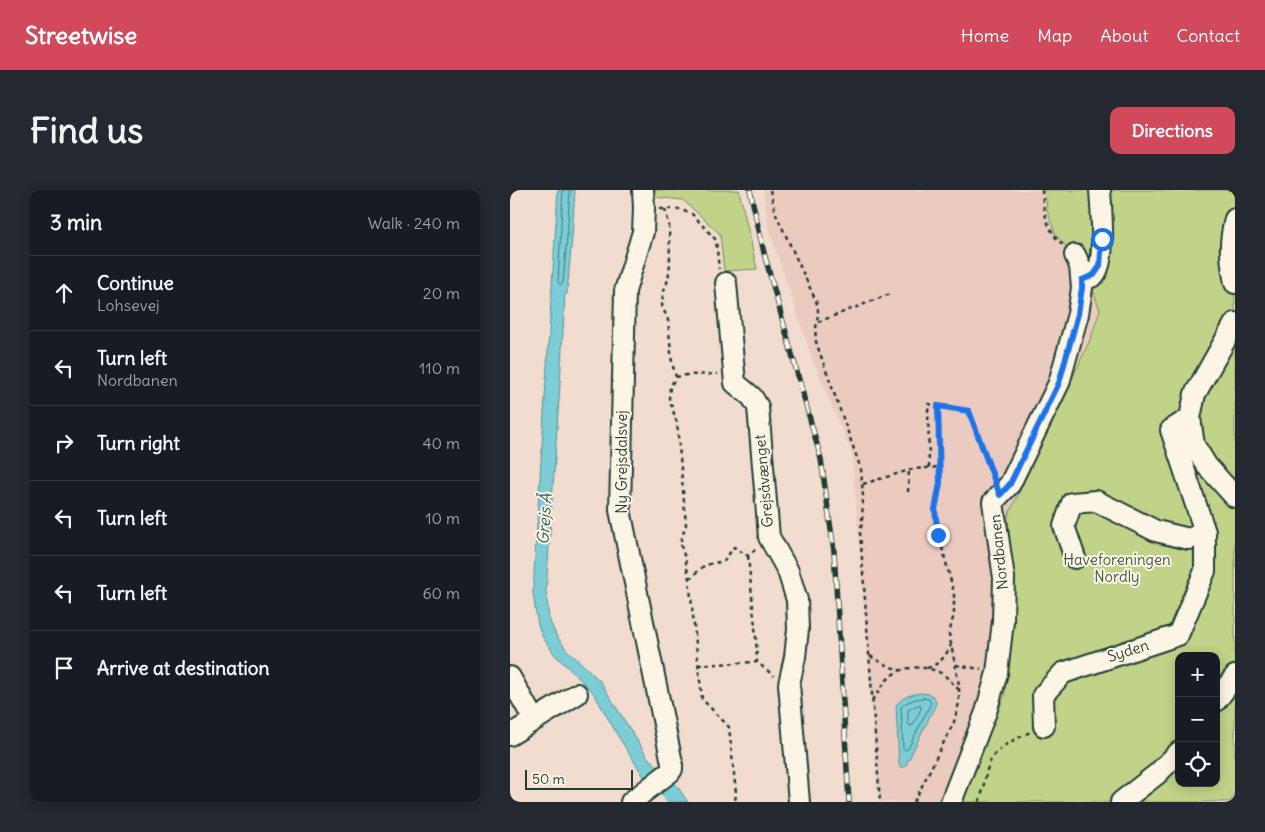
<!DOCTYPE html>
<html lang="en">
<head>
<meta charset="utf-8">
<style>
	body { margin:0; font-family:Delius,sans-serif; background:#242831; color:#f1f3f6 }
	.controls { position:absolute; right:15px; bottom:15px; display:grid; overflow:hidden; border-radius:10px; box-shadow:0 2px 12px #0003 }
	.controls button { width:45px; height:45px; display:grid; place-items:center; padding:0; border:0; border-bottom:1px solid #363941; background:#171b24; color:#f1f3f6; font:25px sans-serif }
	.scale { position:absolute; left:15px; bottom:12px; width:108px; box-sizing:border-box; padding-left:5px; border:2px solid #1f3d34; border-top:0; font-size:14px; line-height:18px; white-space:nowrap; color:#1f3d34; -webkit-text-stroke:4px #fcf5e5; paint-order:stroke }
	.stop { position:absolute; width:15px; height:15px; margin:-11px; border:4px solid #1a73e8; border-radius:50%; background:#fff }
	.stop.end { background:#1a73e8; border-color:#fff; box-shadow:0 1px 5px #0008 }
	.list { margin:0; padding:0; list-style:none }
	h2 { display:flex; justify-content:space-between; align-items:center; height:65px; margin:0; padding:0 20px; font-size:21px }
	h2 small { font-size:16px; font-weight:400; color:#9ea1a6 }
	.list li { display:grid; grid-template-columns:32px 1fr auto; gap:15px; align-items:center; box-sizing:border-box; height:75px; padding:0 20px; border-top:1px solid #363941 }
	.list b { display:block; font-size:19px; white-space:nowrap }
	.list p { margin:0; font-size:16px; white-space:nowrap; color:#9ea1a6 }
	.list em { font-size:16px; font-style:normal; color:#9ea1a6 }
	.icon { flex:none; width:28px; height:28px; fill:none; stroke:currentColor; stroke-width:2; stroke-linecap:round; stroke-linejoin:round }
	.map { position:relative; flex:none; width:725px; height:612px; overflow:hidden; border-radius:10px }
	header { display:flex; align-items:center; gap:30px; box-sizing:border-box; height:70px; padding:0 25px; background:#d1495b; color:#fff }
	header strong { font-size:24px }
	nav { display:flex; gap:28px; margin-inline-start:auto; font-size:18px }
	.intro { display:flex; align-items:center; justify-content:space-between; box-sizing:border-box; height:120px; padding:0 30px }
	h1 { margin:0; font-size:35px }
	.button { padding:12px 22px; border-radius:10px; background:#d1495b; color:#fff; font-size:18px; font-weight:700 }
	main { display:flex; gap:30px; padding:0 30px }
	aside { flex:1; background:#171b24; border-radius:10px; box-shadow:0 2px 12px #0003 }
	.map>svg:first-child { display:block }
	.built { fill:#ebcac0 }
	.green { fill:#c1d388; stroke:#70885e; fill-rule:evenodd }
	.water { fill:#7ccdd6; stroke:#579395 }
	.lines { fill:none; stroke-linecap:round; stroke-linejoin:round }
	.shore { stroke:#447775; stroke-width:1 }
	.minor-casing { stroke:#1f3d34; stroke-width:24 }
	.path { stroke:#1f3d34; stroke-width:2.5; stroke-dasharray:4 4; stroke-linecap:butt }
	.minor { stroke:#fcf5e5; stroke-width:20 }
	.rail-casing { stroke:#1f3d34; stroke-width:5.5 }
	.rail { stroke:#fcf5e5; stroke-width:4; stroke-dasharray:11; stroke-linecap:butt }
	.route { stroke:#1a73e8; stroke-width:6 }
	.labels { text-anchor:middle; stroke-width:4; stroke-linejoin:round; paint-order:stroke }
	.street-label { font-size:15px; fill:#1f3d34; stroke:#fcf5e5 }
	.park-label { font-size:15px; fill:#3f5b45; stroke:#fcf5e5 }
	.water-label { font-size:16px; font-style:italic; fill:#325a54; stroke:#fcf5e5 }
</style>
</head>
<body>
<header>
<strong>Streetwise</strong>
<nav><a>Home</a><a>Map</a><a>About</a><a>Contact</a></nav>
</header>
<div class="intro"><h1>Find us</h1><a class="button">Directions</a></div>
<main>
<aside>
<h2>3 min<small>Walk · 240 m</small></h2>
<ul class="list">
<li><svg class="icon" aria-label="ahead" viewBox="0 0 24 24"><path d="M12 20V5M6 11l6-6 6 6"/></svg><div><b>Continue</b><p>Lohsevej</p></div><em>20 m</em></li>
<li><svg class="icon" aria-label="left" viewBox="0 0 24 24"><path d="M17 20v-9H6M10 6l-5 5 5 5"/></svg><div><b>Turn left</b><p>Nordbanen</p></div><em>110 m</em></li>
<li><svg class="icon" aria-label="right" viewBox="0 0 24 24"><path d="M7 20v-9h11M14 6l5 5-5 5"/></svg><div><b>Turn right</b></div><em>40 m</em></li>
<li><svg class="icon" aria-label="left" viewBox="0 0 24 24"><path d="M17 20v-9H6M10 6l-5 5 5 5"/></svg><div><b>Turn left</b></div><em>10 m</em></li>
<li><svg class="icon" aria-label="left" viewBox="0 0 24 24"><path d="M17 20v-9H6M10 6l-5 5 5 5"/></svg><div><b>Turn left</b></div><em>60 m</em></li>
<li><svg class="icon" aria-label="arrive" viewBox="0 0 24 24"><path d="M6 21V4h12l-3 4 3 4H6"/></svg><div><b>Arrive at destination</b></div></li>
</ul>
</aside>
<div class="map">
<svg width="725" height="612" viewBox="0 0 725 612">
	<rect width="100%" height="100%" fill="#f2dccf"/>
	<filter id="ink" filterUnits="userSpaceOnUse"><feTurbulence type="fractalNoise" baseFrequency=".02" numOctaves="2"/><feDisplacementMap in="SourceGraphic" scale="10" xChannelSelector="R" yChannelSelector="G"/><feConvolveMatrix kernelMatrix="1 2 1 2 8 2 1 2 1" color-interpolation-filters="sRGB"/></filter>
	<g filter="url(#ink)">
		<path class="built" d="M 253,0 L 535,0 L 537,20 L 573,73 L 590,120 L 581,148 L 498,326 L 503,416 L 495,504 L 456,603 L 454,612 L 369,612 L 342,263 L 303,171 L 259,40 Z"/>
		<path class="green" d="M 144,0 L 229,0 L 247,79 L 214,81 L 210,44 L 173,10 L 144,7 Z
			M 535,0 L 725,0 L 725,601 L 721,612 L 454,612 L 456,603 L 495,504 L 503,416 L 498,326 L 581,148 L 590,120 L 573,73 L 546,46 L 537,20 ZM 669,466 L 706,466 L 706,593 L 669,593 Z"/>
		<path class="water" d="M 48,0 L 65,0 L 62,47 L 57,104 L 55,104 L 50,194 L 36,401 L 39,429 L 46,445 L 56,459 L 90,491 L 138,568 L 162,589 L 178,612 L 157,612 L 154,608 L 134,587 L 108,546 L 83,502 L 45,465 L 33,448 L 28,435 L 25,418 L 23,402 L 24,383 Z
			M 413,503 C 421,504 425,505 426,514 L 395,577 L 390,577 L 389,573 L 386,516 C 392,506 402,504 413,503 Z"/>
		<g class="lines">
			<path class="shore" d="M 53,0 L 48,92 L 50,95 L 53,93 L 57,47 L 60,0
				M 413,508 L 419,509 L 421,513 L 398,559 L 395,560 L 393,558 L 391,517 C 397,511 405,509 413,508 Z
				M 410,515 L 411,519 L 403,535 L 400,536 L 398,534 L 398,520 L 405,516 Z"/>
			<defs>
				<path id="minor" d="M 725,29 C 719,53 720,68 725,93
					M 572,90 C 575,89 580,88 583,86 C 597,76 591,17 590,0
					M 216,93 L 225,193 L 242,207 L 248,217 L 259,347 L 278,381 L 287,410 L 288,439 L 285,467 L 279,494 L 289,612
					M 725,133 L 685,204 L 680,228 L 684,255 L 697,276 L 725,307
					M 565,368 L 554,336 L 562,313 L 586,311 L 646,341 L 679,349 L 695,342 L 661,240 L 680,228
					M 0,487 L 24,530
					M 706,511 L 725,486
					M 534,536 L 533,505 L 553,483 L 668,445 L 695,381 L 695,342
					M 0,545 L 67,504
					M 121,612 L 160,582 L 162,579 L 162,573 L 110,320 L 115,101 L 133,42 L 134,18 L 133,0
					M 441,612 L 476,522 L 487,483 L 493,431 L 494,388 L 483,312 L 500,294 L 549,193 L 568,124 L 572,98 L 570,76 L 565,65
					M 611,612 L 647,584 L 669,562"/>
			</defs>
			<use href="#minor" class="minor-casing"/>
			<path class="path" d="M 260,0 L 265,22 L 306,111 C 310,124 307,126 306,139 C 305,143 306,148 306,152 L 351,279 L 353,306 L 352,333 L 350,342 L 370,612
				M 532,0 C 533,21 537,41 553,55
				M 150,19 L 169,19 L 182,24 L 206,50 L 209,79
				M 155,19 L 159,34 L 160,74 L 158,90 L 153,103 L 152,116 L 158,130 L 162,173 L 166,187 L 160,197 L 159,208 L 167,233 L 176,335 L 170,353 L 175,368 L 179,389 L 192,509 L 219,537 L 226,603 L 225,612
				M 308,132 L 380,104
				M 166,187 L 176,185 L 207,184
				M 419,278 L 418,214 L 428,215
				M 353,294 L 403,279 L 429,277
				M 398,302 L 399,280
				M 238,366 L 246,447 L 247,472
				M 179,389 L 195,375 L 214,371 L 224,357 L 238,366 L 247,358
				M 360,466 L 378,476 L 390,480
				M 188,475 L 247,472 L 264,486
				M 446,475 L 471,479
				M 417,478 C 430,474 435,467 441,455
				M 362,510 C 368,503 373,494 379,488 C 392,474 419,475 434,485 C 439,489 444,495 448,499
				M 404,612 L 444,532 L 449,513 L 449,495 L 439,444 L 444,424 L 444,403 L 427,338 L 425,320 L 430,293 L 428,215 L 459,221 L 483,288
				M 469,612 C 474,601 474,588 478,577 C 483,558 504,550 520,542"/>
			<use href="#minor" class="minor"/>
			<defs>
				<path id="rail" d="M 240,0 L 254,63 L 311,269 L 324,361 L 339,612"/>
			</defs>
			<use href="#rail" class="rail-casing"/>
			<use href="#rail" class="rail"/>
		</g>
	</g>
	<g class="lines" filter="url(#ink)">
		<path class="route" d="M 428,345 L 425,320 L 430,293 L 428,216 L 459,221 L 490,305 L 500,294 L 549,193 L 568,124 L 572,98 L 572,90 L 584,85 L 590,76 L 592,49"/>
	</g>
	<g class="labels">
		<g class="street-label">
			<text transform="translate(112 272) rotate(-90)" y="5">Ny Grejsdalsvej</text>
			<text transform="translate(254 291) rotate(-95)" y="5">Grejsåvænget</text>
			<text transform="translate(489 362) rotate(-96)" y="5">Nordbanen</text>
			<text transform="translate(618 461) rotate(-18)" y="5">Syden</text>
		</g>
		<g class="park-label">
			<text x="607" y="375">Haveforeningen<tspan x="607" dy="17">Nordly</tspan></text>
		</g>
		<g class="water-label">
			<text transform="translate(34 329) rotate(-86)" y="6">Grejs Å</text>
		</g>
	</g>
</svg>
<div class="controls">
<button>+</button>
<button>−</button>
<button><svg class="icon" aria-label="locate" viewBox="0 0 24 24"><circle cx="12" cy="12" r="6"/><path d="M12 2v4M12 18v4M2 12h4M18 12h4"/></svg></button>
</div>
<div class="scale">50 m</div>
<div class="stop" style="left:592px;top:49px"></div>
<div class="stop end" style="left:428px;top:345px"></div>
</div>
</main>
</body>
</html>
